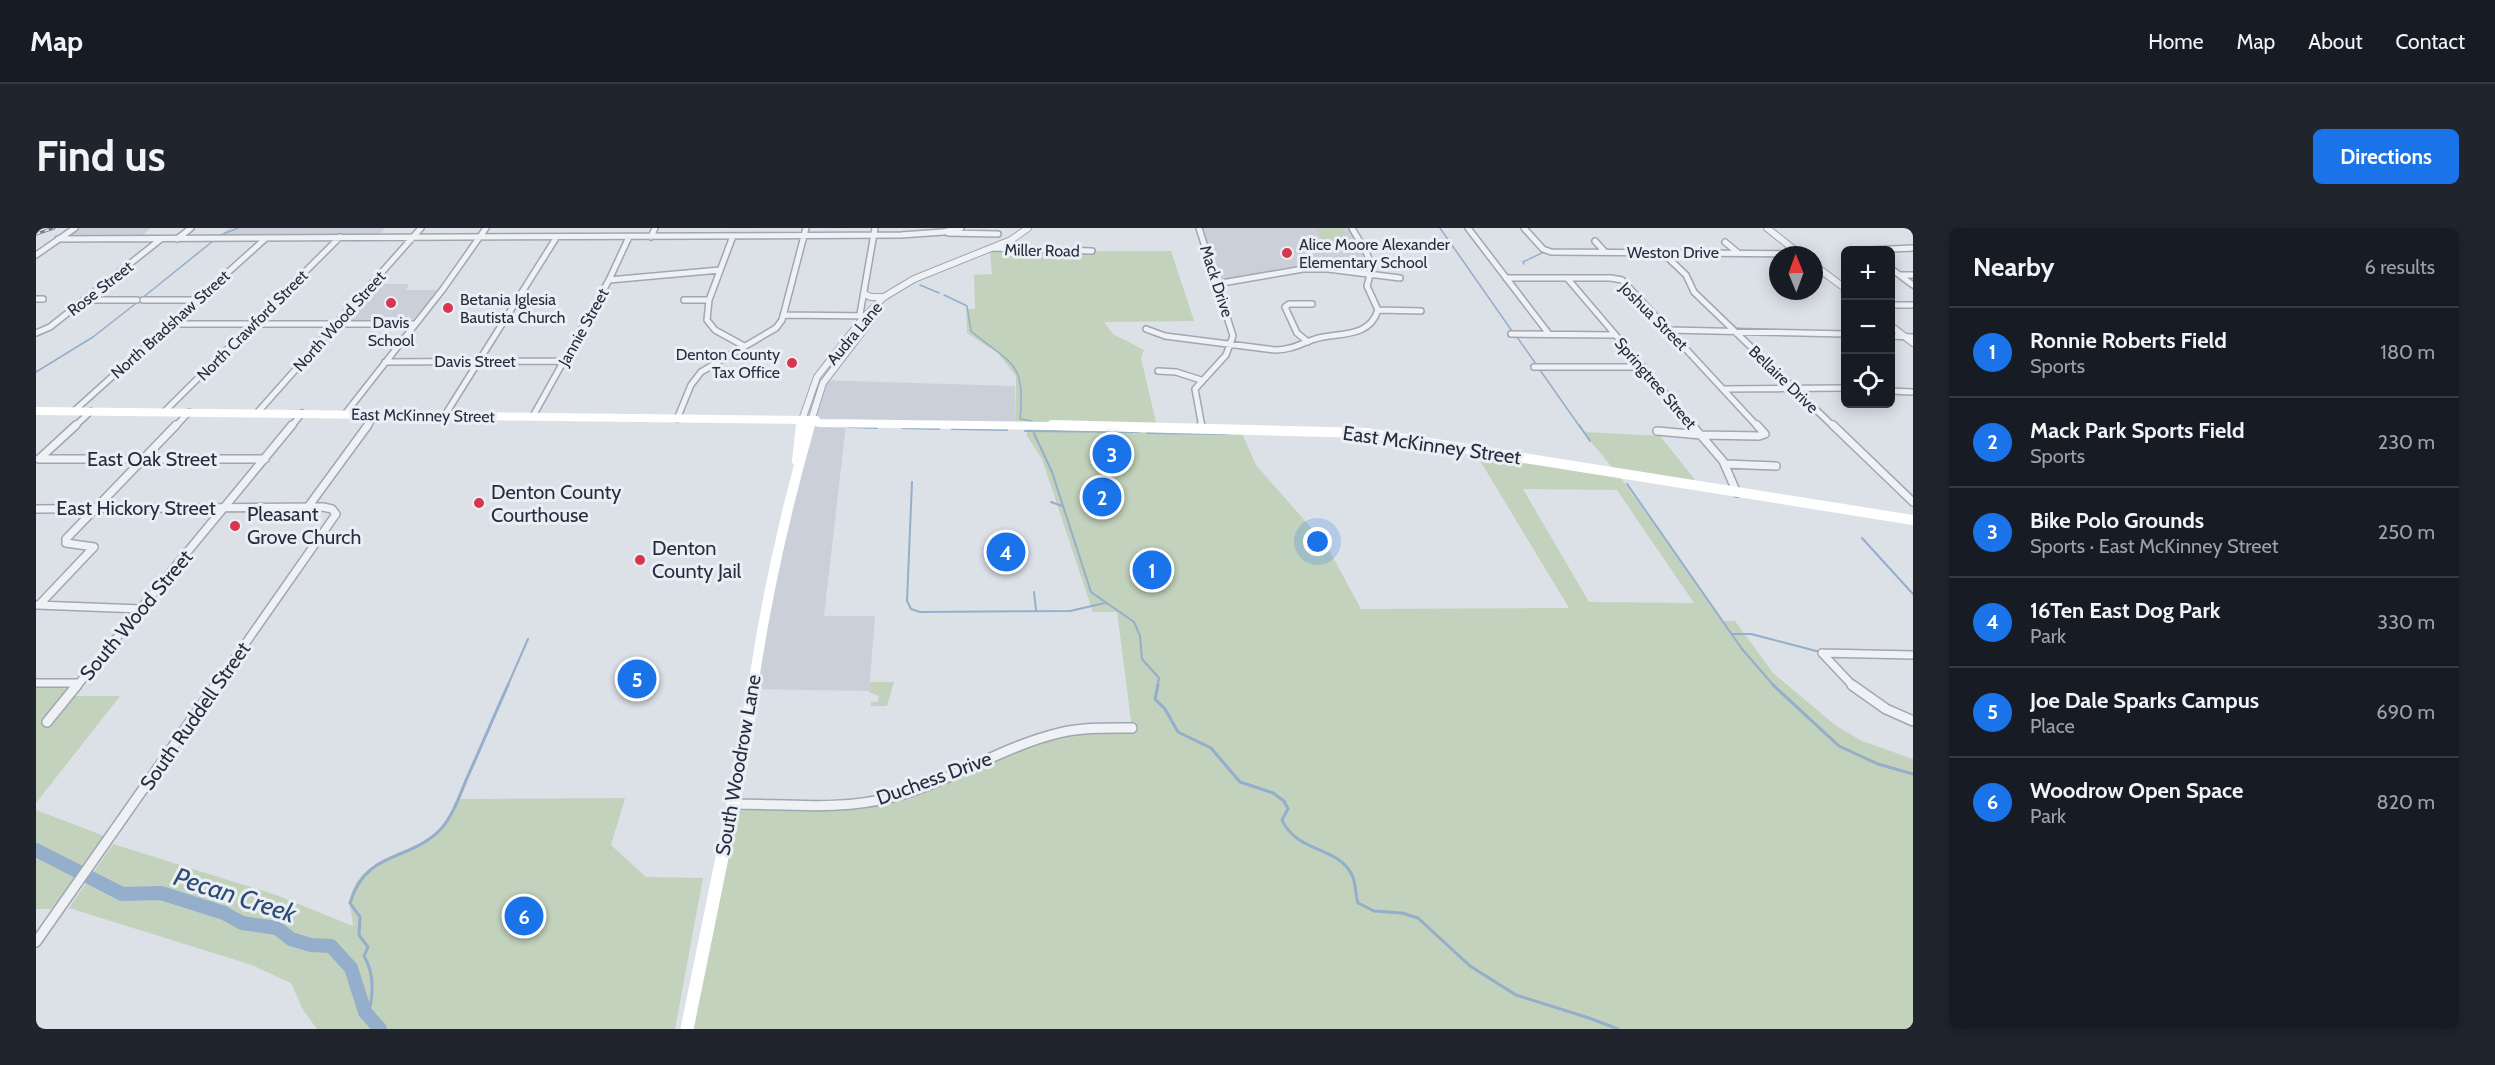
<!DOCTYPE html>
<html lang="en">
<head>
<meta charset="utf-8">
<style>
	body { margin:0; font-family:Cabin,sans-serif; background:#20242c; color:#f1f3f6 }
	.controls { position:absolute; right:18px; top:18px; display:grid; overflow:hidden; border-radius:9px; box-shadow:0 3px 15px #0003 }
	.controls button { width:54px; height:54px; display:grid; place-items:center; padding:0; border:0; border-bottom:2px solid #363941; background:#171b24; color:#f1f3f6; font:30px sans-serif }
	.compass { position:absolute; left:1733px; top:18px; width:54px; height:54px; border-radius:50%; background:#171b24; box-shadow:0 3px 15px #0003; rotate:359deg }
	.you { position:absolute; left:1282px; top:314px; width:21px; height:21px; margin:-15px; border:4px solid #fff; border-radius:50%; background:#1a73e8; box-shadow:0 0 0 9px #1a73e833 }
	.badge { display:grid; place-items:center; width:39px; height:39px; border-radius:50%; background:#1a73e8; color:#fff; font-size:20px; font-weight:700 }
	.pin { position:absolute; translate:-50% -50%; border:3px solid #fff; box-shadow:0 2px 6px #0006 }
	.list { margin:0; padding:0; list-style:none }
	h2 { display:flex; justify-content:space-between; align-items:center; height:78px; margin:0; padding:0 24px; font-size:26px }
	h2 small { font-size:20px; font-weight:400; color:#9ea1a6 }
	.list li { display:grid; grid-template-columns:39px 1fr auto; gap:18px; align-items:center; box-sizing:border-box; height:90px; padding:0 24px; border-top:2px solid #363941 }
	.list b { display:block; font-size:22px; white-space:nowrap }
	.list p { margin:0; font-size:20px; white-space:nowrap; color:#9ea1a6 }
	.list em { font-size:20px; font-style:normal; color:#9ea1a6 }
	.icon { flex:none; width:33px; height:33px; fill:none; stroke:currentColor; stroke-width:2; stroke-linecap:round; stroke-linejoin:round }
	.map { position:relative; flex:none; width:1877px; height:801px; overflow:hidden; border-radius:9px }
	header { display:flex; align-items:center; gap:36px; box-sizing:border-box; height:84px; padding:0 30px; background:#171b24; border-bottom:2px solid #363941 }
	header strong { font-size:28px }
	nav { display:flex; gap:33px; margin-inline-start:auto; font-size:21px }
	.intro { display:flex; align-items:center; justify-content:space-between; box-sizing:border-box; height:144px; padding:0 36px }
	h1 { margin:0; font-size:42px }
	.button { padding:15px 27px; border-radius:9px; background:#1a73e8; color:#fff; font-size:21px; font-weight:700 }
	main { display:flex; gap:36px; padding:0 36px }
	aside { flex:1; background:#171b24; border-radius:9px; box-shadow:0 3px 15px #0003 }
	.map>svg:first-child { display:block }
	.built { fill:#cacfda }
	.green { fill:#c2d2bc; fill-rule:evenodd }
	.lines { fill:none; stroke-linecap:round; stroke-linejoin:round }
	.stream-far2 { stroke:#94aecb; stroke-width:1.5 }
	.stream-far1 { stroke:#94aecb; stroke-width:2 }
	.stream { stroke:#94aecb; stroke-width:3 }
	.river { stroke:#94aecb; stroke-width:14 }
	.minor-far2-casing { stroke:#a1a7b1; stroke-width:8 }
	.minor-far1-casing { stroke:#a1a7b1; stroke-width:10 }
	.minor-casing { stroke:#a1a7b1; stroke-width:12 }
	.tertiary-casing { stroke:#a1a7b1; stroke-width:8 }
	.minor-far2 { stroke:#eff1f5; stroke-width:5 }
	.minor-far1 { stroke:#eff1f5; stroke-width:7 }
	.minor { stroke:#eff1f5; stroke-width:9 }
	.tertiary { stroke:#eff1f5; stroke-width:6 }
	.secondary-far2 { stroke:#fff; stroke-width:8 }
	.secondary-far1 { stroke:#fff; stroke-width:10 }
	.secondary { stroke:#fff; stroke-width:13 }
	.rail-casing { stroke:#747f92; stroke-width:3 }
	.rail { stroke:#ebeff5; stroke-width:1.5; stroke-dasharray:4.5; stroke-linecap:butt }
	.poi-dot { fill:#d7364e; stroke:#ebeff5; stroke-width:2 }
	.labels { text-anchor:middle; stroke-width:6; stroke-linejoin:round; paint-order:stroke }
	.far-poi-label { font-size:16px; fill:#252e3f; stroke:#ebeff5; text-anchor:start }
	.far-street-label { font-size:16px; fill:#252e3f; stroke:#ebeff5 }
	.street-label { font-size:20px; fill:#252e3f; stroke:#ebeff5 }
	.poi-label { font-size:20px; fill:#252e3f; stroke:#ebeff5; text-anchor:start }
	.near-water-label { font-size:26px; font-style:italic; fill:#2c4d75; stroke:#ebeff5 }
</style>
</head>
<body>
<header>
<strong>Map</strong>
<nav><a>Home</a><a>Map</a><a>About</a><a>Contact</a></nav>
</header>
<div class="intro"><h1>Find us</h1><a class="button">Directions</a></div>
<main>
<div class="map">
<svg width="1877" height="801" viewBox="0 0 1877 801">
	<rect width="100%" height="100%" fill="#dce0e7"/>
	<path class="built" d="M 42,0 L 115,0 L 104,9 L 29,9 Z
		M 193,0 L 349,0 L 344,6 L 182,10 Z
		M 1163,0 L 1316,0 L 1334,32 L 1335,48 L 1295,42 L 1247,44 L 1204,55 L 1180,56 Z
		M 337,56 L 373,56 L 370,62 L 401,62 L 375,95 L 304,95 Z
		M 780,152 L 979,158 L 980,193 L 990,197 L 810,196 L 788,388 L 839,388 L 833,463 L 717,461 L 761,236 L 761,222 Z"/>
	<path class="green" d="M 1280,0 L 1307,0 L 1318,22 L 1290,22 Z
		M 1135,23 L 1158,93 L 1068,94 L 1077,106 L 1108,122 L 1105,130 L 1121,199 L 1204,201 L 1220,237 L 1291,318 L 1325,381 L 1533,380 L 1437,221 L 1580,244 L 1547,204 L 1624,208 L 1665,259 L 1582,246 L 1686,393 L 1699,393 L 1737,445 L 1799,497 L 1826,513 L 1877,531 L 1877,801 L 651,801 L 697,576 L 843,572 L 1011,508 L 1096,500 L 1081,384 L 1057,384 L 1006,231 L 991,208 L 990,197 L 980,194 L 980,148 L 962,125 L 931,105 L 930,81 L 939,81 L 938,47 L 956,46 L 954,24 ZM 1487,261 L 1581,262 L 1658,375 L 1553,374 Z
		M 834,454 L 858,454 L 851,478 L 835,478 L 835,474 L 842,474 L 843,468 L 833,464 Z
		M 0,459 L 32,459 L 25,468 L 84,468 L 0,575 Z
		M 589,570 L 575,617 L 610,649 L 667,650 L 639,801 L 281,801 L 267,782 L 255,755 L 216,737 L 33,680 L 77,616 L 240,667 L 317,698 C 317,691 314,682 314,675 C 317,629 377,629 403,602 C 411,594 416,580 422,571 Z
		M 0,582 L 68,608 L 16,681 L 0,681 Z"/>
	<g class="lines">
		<path class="stream-far2" d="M 1404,0 L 1476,103
			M 182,8 L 202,0
			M 1488,36 L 1487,34 L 1510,23
			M 884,57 L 903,65
			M 908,67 L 931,78 L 935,103 C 975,137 990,132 984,191 L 996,193
			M 105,71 L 177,13
			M 1481,109 L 1500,136
			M 1504,142 L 1544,199
			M 0,144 L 57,109 L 103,73"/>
		<path class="stream-far1" d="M 1543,197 L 1554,213
			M 812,199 L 841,200
			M 867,200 L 903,201
			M 916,201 L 971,202
			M 996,201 L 1016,244 L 1055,364 L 1098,394 L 1104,408 L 1106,431 L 1123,450 L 1121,459
			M 989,203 L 1103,204
			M 1111,205 L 1192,206
			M 876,254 L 871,373 L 875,381 L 884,384 L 1034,383 L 1069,375
			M 1591,256 L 1706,421 L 1739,459
			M 1015,274 L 1026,278
			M 1826,310 L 1877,366
			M 998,364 L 1000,382
			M 1696,406 L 1715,406 L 1784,424
			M 471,459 L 492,411"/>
		<path class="stream" d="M 1122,457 L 1119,471 L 1129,481 L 1142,504 L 1175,520 L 1204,554 L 1237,565 L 1248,573 L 1252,581 L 1246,592 C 1261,625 1302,618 1316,647 C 1320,655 1319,666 1322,675 L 1338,683 L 1366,685 L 1382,690 L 1434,738 L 1480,767 L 1553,790 L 1582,801
			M 1737,457 L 1803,518 L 1842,536 L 1877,546
			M 332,788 C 337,769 339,746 328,728 L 332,719 L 323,707 L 324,689 L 314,675 C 330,622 371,634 403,603 C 416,590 424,567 431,550 C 445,519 458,488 472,457"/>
		<path class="river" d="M 0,622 L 86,666 L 125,665 L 188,685 L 206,695 L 241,700 L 255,711 L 275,717 L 295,718 L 315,740 L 329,784 L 344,801"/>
		<defs>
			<path id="minor-far2" d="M 1163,0 L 1197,108 L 1190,127 L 1159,161 L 1166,199
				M 1432,0 L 1513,106
				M 1488,0 L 1507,21 L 1515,24 L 1763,26
				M 912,5 L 962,6
				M 697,8 L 673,72 L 671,92 L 679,102 L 708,118
				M 615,9 L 619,0
				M 22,11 L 865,7 L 907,4 L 925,0
				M 141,11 L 155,0
				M 1559,13 L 1569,24
				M 1689,14 L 1701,24
				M 955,20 L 1056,23
				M 1833,22 L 1877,20
				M 1626,24 L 1650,47 L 1658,64 L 1798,199
				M 0,27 L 39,0
				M 1854,40 L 1877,57
				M 1864,47 L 1877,47
				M 1470,50 L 1575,50 L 1586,52 L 1722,199
				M 1531,50 L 1658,199
				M 573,52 L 684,42
				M 1180,56 L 1267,41 L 1292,41 L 1364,50
				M 0,71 L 7,71
				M 49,72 L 101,72
				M 107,72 L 161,72
				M 648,72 L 673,72
				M 1854,77 L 1877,77
				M 1342,82 L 1385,83
				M 824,86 L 839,0
				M 747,87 L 837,88
				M 134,96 L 379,96
				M 1110,101 L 1129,108 L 1239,122 C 1255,122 1264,116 1279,111 C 1302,104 1333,111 1342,82 L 1331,58 C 1340,30 1329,24 1316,0
				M 1633,102 L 1810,106
				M 0,105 L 14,99 L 125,11
				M 1475,106 L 1579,107
				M 1854,108 L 1877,109
				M 1272,114 L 1261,105 L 1249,79 L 1253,76 L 1276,76
				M 349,134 L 529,133
				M 1498,139 L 1607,139
				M 1122,143 L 1140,144 L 1165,152
				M 1688,161 L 1810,160
				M 1854,163 L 1877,164
				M 38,183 L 230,10
				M 128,184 L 304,9
				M 221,185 L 385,0
				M 309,186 L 407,61 L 450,0
				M 409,187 L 520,10
				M 497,188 L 573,52 L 593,9
				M 641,191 L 655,157 L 665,144 L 740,100 L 746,92 L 770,0
				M 38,199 L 55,183
				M 139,199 L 153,184
				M 255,199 L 266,185
				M 331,199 L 340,186"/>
			<path id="minor-far1" d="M 1165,197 L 1166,200
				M 1656,197 L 1687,233 L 1701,265
				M 1797,197 L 1877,274
				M 1621,203 L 1665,207 L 1723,208 L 1729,206 L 1721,197
				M 3,231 L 229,231
				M 3,231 L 40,197
				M 1689,236 L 1740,238
				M 272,279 L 332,197
				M 0,281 L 287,279 L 296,281 L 300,286 L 179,459
				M 1,377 L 105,381
				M 3,377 L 58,319 L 30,315 L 30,311 L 140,197
				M 1786,425 L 1818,459
				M 1786,425 L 1877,427
				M 0,455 L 43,455
				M 40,459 L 256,197"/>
			<path id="minor" d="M 1816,457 L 1850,481 L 1877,493
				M 11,494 L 41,457
				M 697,576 C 750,576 805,583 857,569 C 914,554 965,519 1023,505 C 1047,499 1072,500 1096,500
				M 0,714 L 180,457"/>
			<path id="tertiary" d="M 1731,0 L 1765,27
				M 1778,37 L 1810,61
				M 828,66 L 835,69 L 848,69
				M 1854,97 L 1877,115
				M 766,192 L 781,149 L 827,90 L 848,69 L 878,51 L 975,12 L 992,0
				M 775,193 L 787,155 L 843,82"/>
		</defs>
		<use href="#minor-far2" class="minor-far2-casing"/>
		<use href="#minor-far1" class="minor-far1-casing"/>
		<use href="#minor" class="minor-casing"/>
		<use href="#tertiary" class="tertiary-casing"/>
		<use href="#minor-far2" class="minor-far2"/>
		<use href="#minor-far1" class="minor-far1"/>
		<use href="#minor" class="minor"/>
		<use href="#tertiary" class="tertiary"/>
		<path class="secondary-far2" d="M 0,183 L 780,192
			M 775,193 L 784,195 L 1094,199
			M 765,199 L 766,192
			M 773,199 L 775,193"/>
		<path class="secondary-far1" d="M 1016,197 L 1331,205 L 1877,292
			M 761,233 L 765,197
			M 717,459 C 730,369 749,285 774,197"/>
		<path class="secondary" d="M 651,801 L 709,517 L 717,457"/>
		<defs>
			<path id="rail" d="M 0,6 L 18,0"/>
		</defs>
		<use href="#rail" class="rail-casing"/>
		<use href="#rail" class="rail"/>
	</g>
	<g class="poi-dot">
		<circle cx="1251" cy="25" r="6"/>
		<circle cx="355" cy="75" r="6"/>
		<circle cx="412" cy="80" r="6"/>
		<circle cx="756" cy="135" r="6"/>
		<circle cx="443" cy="275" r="6"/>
		<circle cx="199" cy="298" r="6"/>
		<circle cx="604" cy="332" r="6"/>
	</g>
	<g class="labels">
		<g class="far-poi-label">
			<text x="1263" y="22">Alice Moore Alexander<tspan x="1263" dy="18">Elementary School</tspan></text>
			<text x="424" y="77">Betania Iglesia<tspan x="424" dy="18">Bautista Church</tspan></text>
			<text x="355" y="100" text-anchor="middle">Davis<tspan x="355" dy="18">School</tspan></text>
			<text x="744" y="132" text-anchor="end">Denton County<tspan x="744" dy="18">Tax Office</tspan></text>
		</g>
		<g class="far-street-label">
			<text transform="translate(1006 22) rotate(1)" y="6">Miller Road</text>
			<text x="1637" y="30">Weston Drive</text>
			<text transform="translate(1181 53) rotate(72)" y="6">Mack Drive</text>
			<text transform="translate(64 60) rotate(-38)" y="6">Rose Street</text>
			<text transform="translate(1618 88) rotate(45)" y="6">Joshua Street</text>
			<text transform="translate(303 93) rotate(-48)" y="6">North Wood Street</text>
			<text transform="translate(134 96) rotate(-42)" y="6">North Bradshaw Street</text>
			<text transform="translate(216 97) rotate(-45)" y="6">North Crawford Street</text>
			<text transform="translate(547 99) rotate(-61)" y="6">Jannie Street</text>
			<text transform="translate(818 105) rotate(-50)" y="6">Audra Lane</text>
			<text x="439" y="139">Davis Street</text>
			<text transform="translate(1748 151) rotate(44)" y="6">Bellaire Drive</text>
			<text transform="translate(1620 155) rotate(49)" y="6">Springtree Street</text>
			<text transform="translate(387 187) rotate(1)" y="6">East McKinney Street</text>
		</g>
		<g class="street-label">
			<text transform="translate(1396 217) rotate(8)" y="7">East McKinney Street</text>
			<text x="116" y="238">East Oak Street</text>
			<text x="100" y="287">East Hickory Street</text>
			<text transform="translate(100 387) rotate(-50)" y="7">South Wood Street</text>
			<text transform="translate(159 488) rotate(-55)" y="7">South Ruddell Street</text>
			<text transform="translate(702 537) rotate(-80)" y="7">South Woodrow Lane</text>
			<text transform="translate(898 550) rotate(-20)" y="7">Duchess Drive</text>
		</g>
		<g class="poi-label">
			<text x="455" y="271">Denton County<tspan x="455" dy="23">Courthouse</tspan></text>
			<text x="211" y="293">Pleasant<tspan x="211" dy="23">Grove Church</tspan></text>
			<text x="616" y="327">Denton<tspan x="616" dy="23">County Jail</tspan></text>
		</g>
		<g class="near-water-label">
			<text transform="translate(199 667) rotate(18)" y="9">Pecan Creek</text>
		</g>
	</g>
</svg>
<div class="controls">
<button>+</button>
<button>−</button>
<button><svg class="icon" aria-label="locate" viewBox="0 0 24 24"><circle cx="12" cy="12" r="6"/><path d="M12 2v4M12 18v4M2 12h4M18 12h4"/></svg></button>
</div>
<svg class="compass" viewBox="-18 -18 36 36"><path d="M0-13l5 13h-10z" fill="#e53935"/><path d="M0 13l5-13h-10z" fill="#9ea1a6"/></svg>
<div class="you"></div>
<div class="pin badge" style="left:1116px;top:342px">1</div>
<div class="pin badge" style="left:1066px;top:269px">2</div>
<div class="pin badge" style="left:1076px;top:226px">3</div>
<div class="pin badge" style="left:970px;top:324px">4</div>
<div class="pin badge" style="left:601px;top:451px">5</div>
<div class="pin badge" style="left:488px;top:688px">6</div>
</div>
<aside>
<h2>Nearby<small>6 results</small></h2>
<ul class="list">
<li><span class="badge">1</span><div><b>Ronnie Roberts Field</b><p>Sports</p></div><em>180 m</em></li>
<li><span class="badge">2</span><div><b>Mack Park Sports Field</b><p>Sports</p></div><em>230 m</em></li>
<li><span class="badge">3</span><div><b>Bike Polo Grounds</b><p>Sports · East McKinney Street</p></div><em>250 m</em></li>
<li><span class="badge">4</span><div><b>16Ten East Dog Park</b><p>Park</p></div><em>330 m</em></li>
<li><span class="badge">5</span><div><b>Joe Dale Sparks Campus</b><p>Place</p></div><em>690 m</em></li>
<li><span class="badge">6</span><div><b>Woodrow Open Space</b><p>Park</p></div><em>820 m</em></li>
</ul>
</aside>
</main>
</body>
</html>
